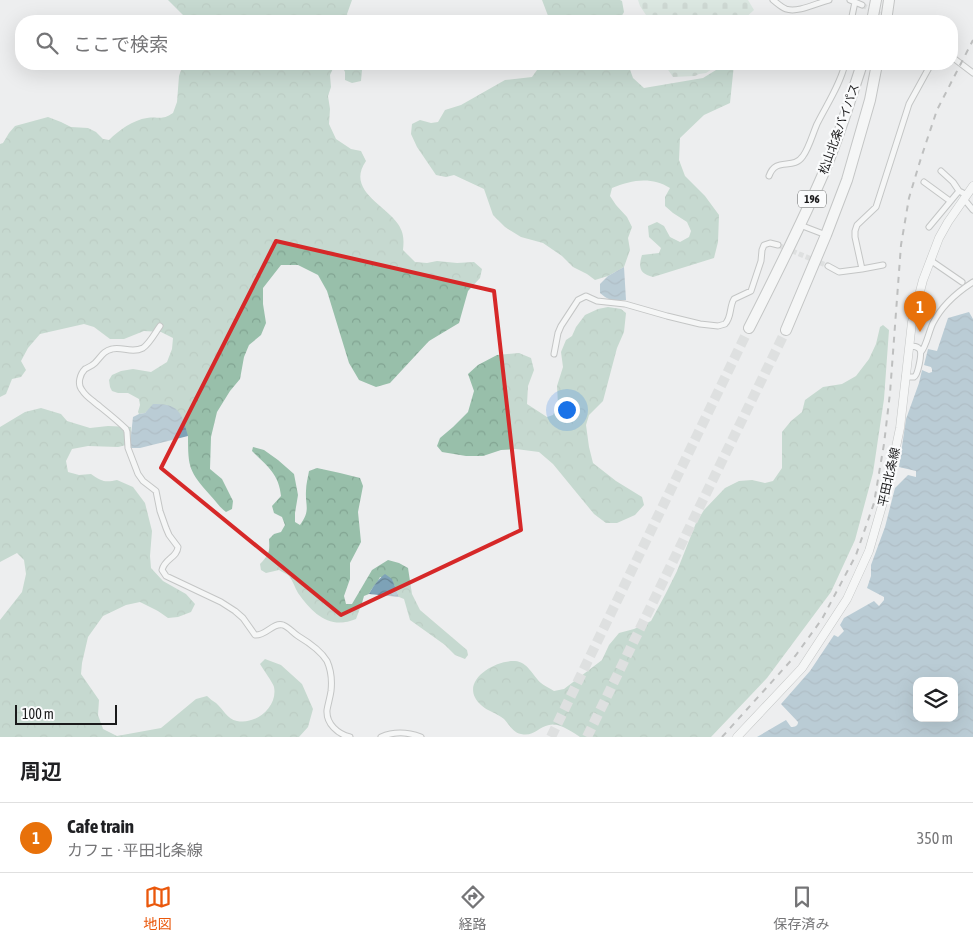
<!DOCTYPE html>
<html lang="ja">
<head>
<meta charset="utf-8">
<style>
	body { margin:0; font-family:"Asap Condensed","Noto Sans JP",sans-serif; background:#f2f2f2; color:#202124 }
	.controls { position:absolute; right:15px; bottom:15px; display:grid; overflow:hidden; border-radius:10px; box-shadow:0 5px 20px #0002 }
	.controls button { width:45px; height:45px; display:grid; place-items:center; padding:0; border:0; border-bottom:1px solid #e0e0e0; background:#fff; color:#202124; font:25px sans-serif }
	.scale { position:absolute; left:15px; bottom:12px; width:102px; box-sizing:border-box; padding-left:5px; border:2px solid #1a1a1b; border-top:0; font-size:14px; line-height:18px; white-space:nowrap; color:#1a1a1b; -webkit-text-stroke:4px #fafbfc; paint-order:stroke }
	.you { position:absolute; left:566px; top:409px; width:18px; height:18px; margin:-12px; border:4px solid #fff; border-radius:50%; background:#1a73e8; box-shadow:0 0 0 8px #1a73e833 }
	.badge { display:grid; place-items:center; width:32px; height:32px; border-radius:50%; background:#ea580c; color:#fff; font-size:16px; font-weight:700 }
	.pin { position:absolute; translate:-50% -41px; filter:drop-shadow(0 1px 2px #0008) }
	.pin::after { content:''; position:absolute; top:26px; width:18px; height:15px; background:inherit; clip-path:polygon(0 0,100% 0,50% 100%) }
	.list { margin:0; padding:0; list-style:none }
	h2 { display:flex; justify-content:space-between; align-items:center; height:65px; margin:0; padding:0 20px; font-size:21px }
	h2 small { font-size:16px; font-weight:400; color:#757577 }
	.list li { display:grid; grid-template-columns:32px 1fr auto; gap:15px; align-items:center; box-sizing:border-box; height:70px; padding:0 20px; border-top:1px solid #e0e0e0 }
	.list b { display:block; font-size:19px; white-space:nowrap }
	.list p { margin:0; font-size:16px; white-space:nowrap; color:#757577 }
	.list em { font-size:16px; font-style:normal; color:#757577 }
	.icon { flex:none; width:28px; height:28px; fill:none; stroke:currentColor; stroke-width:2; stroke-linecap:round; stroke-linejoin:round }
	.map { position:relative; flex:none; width:973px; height:737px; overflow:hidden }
	.search { position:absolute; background:#fff; box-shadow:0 5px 20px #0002; left:15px; right:15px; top:15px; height:55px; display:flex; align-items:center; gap:12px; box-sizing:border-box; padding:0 18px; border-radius:20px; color:#757577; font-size:19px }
	.sheet { height:135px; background:#fff }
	nav { display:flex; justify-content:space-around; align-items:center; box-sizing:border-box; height:70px; border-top:1px solid #e0e0e0; background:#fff; font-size:14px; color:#757577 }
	nav a { display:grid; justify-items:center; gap:2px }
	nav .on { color:#ea580c }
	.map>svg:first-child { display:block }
	.forest { fill:url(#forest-crowns) }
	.cemetery { fill:url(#cemetery-stones) }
	.water { fill:url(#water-waves); fill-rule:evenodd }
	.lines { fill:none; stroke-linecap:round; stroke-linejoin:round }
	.street-tunnel { stroke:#cdcecf; stroke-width:5; stroke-dasharray:5 2.5; stroke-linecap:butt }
	.highway-tunnel { stroke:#cdcecf; stroke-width:10; stroke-dasharray:10 5; stroke-linecap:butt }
	.street-casing { stroke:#939494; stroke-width:7 }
	.secondary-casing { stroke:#939494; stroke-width:9 }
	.highway-casing { stroke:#939494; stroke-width:12 }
	.street { stroke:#fff; stroke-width:5 }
	.secondary { stroke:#fff; stroke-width:8 }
	.highway { stroke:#fff; stroke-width:10 }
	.rail { stroke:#858586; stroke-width:2; stroke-dasharray:6 6; stroke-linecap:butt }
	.marked { fill:none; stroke:#d62828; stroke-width:4; stroke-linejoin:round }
	.labels { text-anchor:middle; stroke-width:4.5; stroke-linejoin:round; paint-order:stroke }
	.shield { fill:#fafbfc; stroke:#5d5e5e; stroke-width:1 }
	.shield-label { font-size:11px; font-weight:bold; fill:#1a1a1b }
	.street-label { font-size:12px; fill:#1a1a1b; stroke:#fafbfc }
</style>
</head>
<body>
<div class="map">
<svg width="973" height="737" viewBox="0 0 973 737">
	<defs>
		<pattern id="forest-crowns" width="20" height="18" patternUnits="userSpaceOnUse" patternTransform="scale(1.25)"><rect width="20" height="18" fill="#98bfaa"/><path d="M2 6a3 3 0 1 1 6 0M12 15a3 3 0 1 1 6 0" fill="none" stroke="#82a492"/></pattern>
		<pattern id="cemetery-stones" width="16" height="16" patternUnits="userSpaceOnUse" patternTransform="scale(1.25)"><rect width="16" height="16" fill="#c5ddd0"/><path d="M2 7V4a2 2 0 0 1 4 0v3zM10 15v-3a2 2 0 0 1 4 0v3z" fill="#a9bdb2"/></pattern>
		<pattern id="water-waves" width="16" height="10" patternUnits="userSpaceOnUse" patternTransform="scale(1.25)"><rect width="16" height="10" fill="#7da2b7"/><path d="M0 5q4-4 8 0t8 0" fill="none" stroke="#668394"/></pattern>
	</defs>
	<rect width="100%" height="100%" fill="#edeeef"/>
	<path class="forest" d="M 168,0 L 352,0 L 347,14 L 349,21 L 187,21 L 184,16 Z
		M 542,0 L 620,0 L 622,1 L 624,12 L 619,21 L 550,21 Z
		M 183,64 L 335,64 L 330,75 L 331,87 L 328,96 L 330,109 L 329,124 L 336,139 L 351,149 L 361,151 L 366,161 C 346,190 384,204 398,224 C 404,233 404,240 403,250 L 415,262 L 427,263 L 437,261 L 457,263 L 474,262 L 482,269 L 480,278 L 468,291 L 459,323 L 429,341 L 390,383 L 376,387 L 359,380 L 349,363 L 327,291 L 318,275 L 298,265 L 281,265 L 263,288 L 263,304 L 266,323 L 261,335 L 249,345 L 244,357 L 240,379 L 230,391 L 217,412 L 211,437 L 210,469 L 222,479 L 233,501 L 232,509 L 226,512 C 219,507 216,501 210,495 C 189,471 188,468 188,436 L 151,408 L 145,413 L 139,414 L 138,412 L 140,405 L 139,399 L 128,393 L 118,393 L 112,391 L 110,387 L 109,380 L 112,375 L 121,371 L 133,369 L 151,372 L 167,362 L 172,349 L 173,338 L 161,332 L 144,331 L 124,339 L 110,339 L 94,327 L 84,324 L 40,334 L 28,348 L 21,361 L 26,370 L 21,377 L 12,379 L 6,394 L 0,397 L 0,144 L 3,143 L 9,133 L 15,126 L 48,117 L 61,122 L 71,127 L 88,128 L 96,132 L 103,139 L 109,140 C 119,130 133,120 147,118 C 159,116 161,121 173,113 L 177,102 L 179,76 Z
		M 336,64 L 361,64 L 362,70 L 361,81 L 352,83 L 345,80 L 345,72 L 342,66 Z
		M 534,64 L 628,64 L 633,78 L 644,88 L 703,78 L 716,70 L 720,64 L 734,64 L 730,103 L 704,115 L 680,138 L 679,160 L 685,176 L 705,196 L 719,215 L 718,242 L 714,258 L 653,277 C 640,274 638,268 642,255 L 659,253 L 661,248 L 649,237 L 648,226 L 657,222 L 664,226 L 670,237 L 680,242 L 689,237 L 691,231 L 687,222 L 673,213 L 665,206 L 665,197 L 670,188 C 651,176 631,180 612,188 L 610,196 L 616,205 L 627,217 L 632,227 L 628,238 L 630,250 L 624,267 L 608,276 L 595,280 L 587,274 L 573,267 L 562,256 L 543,243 L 521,237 L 505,227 L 493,215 L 484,189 L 454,175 L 446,177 L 436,175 L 417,147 L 411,134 L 412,124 L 420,120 L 431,123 L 438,122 L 445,110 L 461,105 L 505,80 L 532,77 L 537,70 Z
		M 608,307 L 621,309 L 626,313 L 624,332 L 617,348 L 603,401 L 589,415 L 586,425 L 589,447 L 593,463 L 616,481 L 642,497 L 644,505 L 635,515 L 617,523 L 606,523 L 594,514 L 553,464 L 539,452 L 516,449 L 501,450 L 483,456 L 466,456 L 442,452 L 437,446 L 440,438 L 453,427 L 468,412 L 474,391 L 468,374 L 478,365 L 497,355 L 519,353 L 531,358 L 534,370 L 528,386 L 527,404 L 547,417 L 553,415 L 558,404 L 557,386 L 563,367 L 561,352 L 566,340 L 572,336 L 576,327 L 585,315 L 598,309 Z
		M 883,325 L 889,330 L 884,399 L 873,473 L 855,540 L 831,592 L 767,678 L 711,737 L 580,737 C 573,732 558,722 549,725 C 538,727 534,737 521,734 C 513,733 509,724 504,719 C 497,713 487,711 481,705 C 457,683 493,660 515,661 C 528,662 532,675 541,683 C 544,686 550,688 554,691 L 564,689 L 602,660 L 609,645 L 619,633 L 634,629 L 651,621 L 665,595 L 677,571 L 696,523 L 704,510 L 725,488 L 739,481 L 752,480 L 765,483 L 773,481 L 782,468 L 782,432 L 791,421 L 802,412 L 805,400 L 823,387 L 842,384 L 856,376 L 869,359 L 876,344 L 880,327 Z
		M 41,408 L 61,414 L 67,421 L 90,428 L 108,426 L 131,427 L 130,444 L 118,447 L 88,446 L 72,449 L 66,461 L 68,472 L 79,475 L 91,474 C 101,481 105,483 117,480 L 133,487 L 145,503 L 152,531 L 150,556 L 151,568 L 163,581 L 186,594 L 195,604 L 191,612 L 178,617 L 168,618 L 158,611 L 140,602 L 126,605 L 103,616 L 88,637 L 82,663 L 81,674 L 99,700 L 98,715 L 103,729 L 117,736 L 161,728 L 196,699 L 207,696 C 210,699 213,701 216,703 C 223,709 227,719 237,721 C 256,725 278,707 274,687 C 273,683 263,669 260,664 L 265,659 L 281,665 L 302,684 L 313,709 L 308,727 L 299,737 L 0,737 L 0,620 L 22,592 L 26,574 L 24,560 L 17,553 L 0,562 L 0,427 L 25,412 Z
		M 253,447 L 264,450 L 278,460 L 294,474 L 298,495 L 295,513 L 295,522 L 300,525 C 311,510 305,506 306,491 C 306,484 308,477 309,471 L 317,468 L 340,473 L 360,478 L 363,486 L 358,512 L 361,542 L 350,563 L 350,579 L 344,596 L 346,604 L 352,604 L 372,570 L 388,560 L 399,563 L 408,568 L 412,594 L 420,610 L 467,650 L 468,655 L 465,659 L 455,655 L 445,645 L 410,620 L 404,599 L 399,597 L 392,580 L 380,577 C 377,584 372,587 369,594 L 364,596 L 362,603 L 356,619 C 330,630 313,614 298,593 C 295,588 293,581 289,576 C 287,574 282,572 279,570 L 266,573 L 261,570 L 260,564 C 269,555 270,552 269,539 L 274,534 L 281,532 L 285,525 L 282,517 L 274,513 L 272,506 L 281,496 C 279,474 267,466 252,451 Z"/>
	<path class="cemetery" d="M 638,0 L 748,0 L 754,10 L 742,21 L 650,21 L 640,6 Z
		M 664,64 L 715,64 L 713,65 L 712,69 L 706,73 L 699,74 L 695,76 L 673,77 Z"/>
	<path class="water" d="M 624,267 L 626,300 C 614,300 610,302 600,293 L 600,284 L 608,276 Z
		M 969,312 L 973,319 L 973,737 L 757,737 L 786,720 L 791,727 C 795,727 798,726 798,722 L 781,704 L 810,671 L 834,635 L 838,637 L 844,631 L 840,625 L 844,618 L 874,601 L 879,606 L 884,600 L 884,597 L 867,588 L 871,576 L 871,565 L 885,527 L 895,488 L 908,475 L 916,477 L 916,471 L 899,467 L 906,419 L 919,383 L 922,370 L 929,373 L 932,372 L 932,369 L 931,367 L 924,365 L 928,349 L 937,351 L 948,318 ZM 917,681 L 954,681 L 954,718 L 917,718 Z
		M 153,404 C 180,403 182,414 188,436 L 140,448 L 131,448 L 130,444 L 133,417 L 139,414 L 145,413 Z
		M 385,574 L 392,579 L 399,597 L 369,594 C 372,588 379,578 385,574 Z"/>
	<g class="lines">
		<path class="street-tunnel" d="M 862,5 L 893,21
			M 778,245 L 828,266"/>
		<path class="highway-tunnel" d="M 551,737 L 749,328
			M 587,737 L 786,330"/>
		<defs>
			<path id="street" d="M 773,0 C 777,3 781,7 786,9 C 798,13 817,3 829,0
				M 850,0 L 862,5
				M 851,21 L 855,2
				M 952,57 L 973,73
				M 941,171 L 953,182 L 959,191
				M 769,176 C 776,156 793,171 803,156 C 809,148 813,133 817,124 C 827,104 840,85 845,64
				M 924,182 L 950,201
				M 964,199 L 973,210
				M 800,225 L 826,235
				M 929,227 L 959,191 L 967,195
				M 930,260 L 962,282
				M 828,266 L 839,272 L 862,269 L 883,265
				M 862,269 L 855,237 L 855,231 L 857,225 L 876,207 L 909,104 L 931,64
				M 160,326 C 155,333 150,343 143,348 C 131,354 122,346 112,349 C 103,351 101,357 95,363 C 92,366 89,367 85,369 C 80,374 77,384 82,390 C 85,395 89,398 93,401 C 104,410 116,419 126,429 L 127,432 L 128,448 L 138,474 L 143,481 L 156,491 L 160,511 L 166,528 L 169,535 L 178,547 C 177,558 165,558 162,570 L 166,576 L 221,602 L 235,611 L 243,618 L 255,635 C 266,636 273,622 283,625 C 289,627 293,633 298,636 C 308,642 321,651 327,661 C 331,670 332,682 331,691 C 330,698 328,704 327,710 C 326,724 338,734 350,737
				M 921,352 C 926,347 929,331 933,323 C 942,305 956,293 973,282
				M 554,354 L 558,333 L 561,326 L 578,300 L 586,296 L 597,301 L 625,304 L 667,316 L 700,324 L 718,326 L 725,324 C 732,317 729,307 734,299 L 751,291 L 761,261 L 762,250 L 764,245 L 770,243 L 778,245
				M 905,377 C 906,377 913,377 914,377 C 918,375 922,354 920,350 C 918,346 913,346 909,346
				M 381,737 C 395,731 407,732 421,737"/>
			<path id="secondary" d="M 737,737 L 802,668 L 847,599 L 869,551 L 888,485 L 900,428 L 912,322 L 923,280 L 939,238 L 948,222 L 973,186"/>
			<path id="highway" d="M 872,21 L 876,0
				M 886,21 L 889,0
				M 749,328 C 775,277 801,225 824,172 C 839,137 850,100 862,64
				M 786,330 L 826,235 L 847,180 L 870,100 L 877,64"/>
		</defs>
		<use href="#street" class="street-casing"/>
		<use href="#secondary" class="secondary-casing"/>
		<use href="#highway" class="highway-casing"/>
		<use href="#street" class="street"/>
		<use href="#secondary" class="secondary"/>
		<use href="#highway" class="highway"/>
		<path class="rail" d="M 722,737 L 796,655 L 822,619 L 856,555 L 874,503 L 884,444 L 890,393 L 901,245 L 909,198 L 921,158 L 937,110 L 973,40"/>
	</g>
	<path d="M0 0H973V737H0ZM 276,241 L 494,291 L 521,530 L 341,615 L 161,468 Z" fill="#edeeef" fill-opacity=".55" fill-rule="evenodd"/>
	<path class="marked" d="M 276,241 L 494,291 L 521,530 L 341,615 L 161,468 Z"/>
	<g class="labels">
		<rect class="shield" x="798" y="190.5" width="28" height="17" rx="4"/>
		<g class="shield-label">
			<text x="812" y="203">196</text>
		</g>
		<g class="street-label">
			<text transform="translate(839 129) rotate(-70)" y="4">松山北条バイパス</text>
			<text transform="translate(889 477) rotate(-77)" y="4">平田北条線</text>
		</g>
	</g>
</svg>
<div class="controls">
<button><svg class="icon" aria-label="layers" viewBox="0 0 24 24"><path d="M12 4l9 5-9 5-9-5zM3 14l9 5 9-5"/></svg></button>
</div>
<div class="scale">100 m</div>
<div class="you"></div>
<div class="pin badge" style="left:920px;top:332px;background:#e8710a">1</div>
<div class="search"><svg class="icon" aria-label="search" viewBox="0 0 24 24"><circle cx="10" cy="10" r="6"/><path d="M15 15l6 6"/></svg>ここで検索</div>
</div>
<section class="sheet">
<h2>周辺<small></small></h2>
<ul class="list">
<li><span class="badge" style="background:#e8710a">1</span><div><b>Cafe train</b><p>カフェ · 平田北条線</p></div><em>350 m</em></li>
</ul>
</section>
<nav>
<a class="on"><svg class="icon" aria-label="map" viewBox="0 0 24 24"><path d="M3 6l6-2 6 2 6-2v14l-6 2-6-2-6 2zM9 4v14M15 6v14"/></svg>地図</a>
<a><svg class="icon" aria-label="directions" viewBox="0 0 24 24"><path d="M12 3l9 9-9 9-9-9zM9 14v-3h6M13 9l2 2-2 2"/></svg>経路</a>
<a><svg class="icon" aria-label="saved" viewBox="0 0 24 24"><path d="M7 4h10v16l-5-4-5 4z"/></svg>保存済み</a>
</nav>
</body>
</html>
